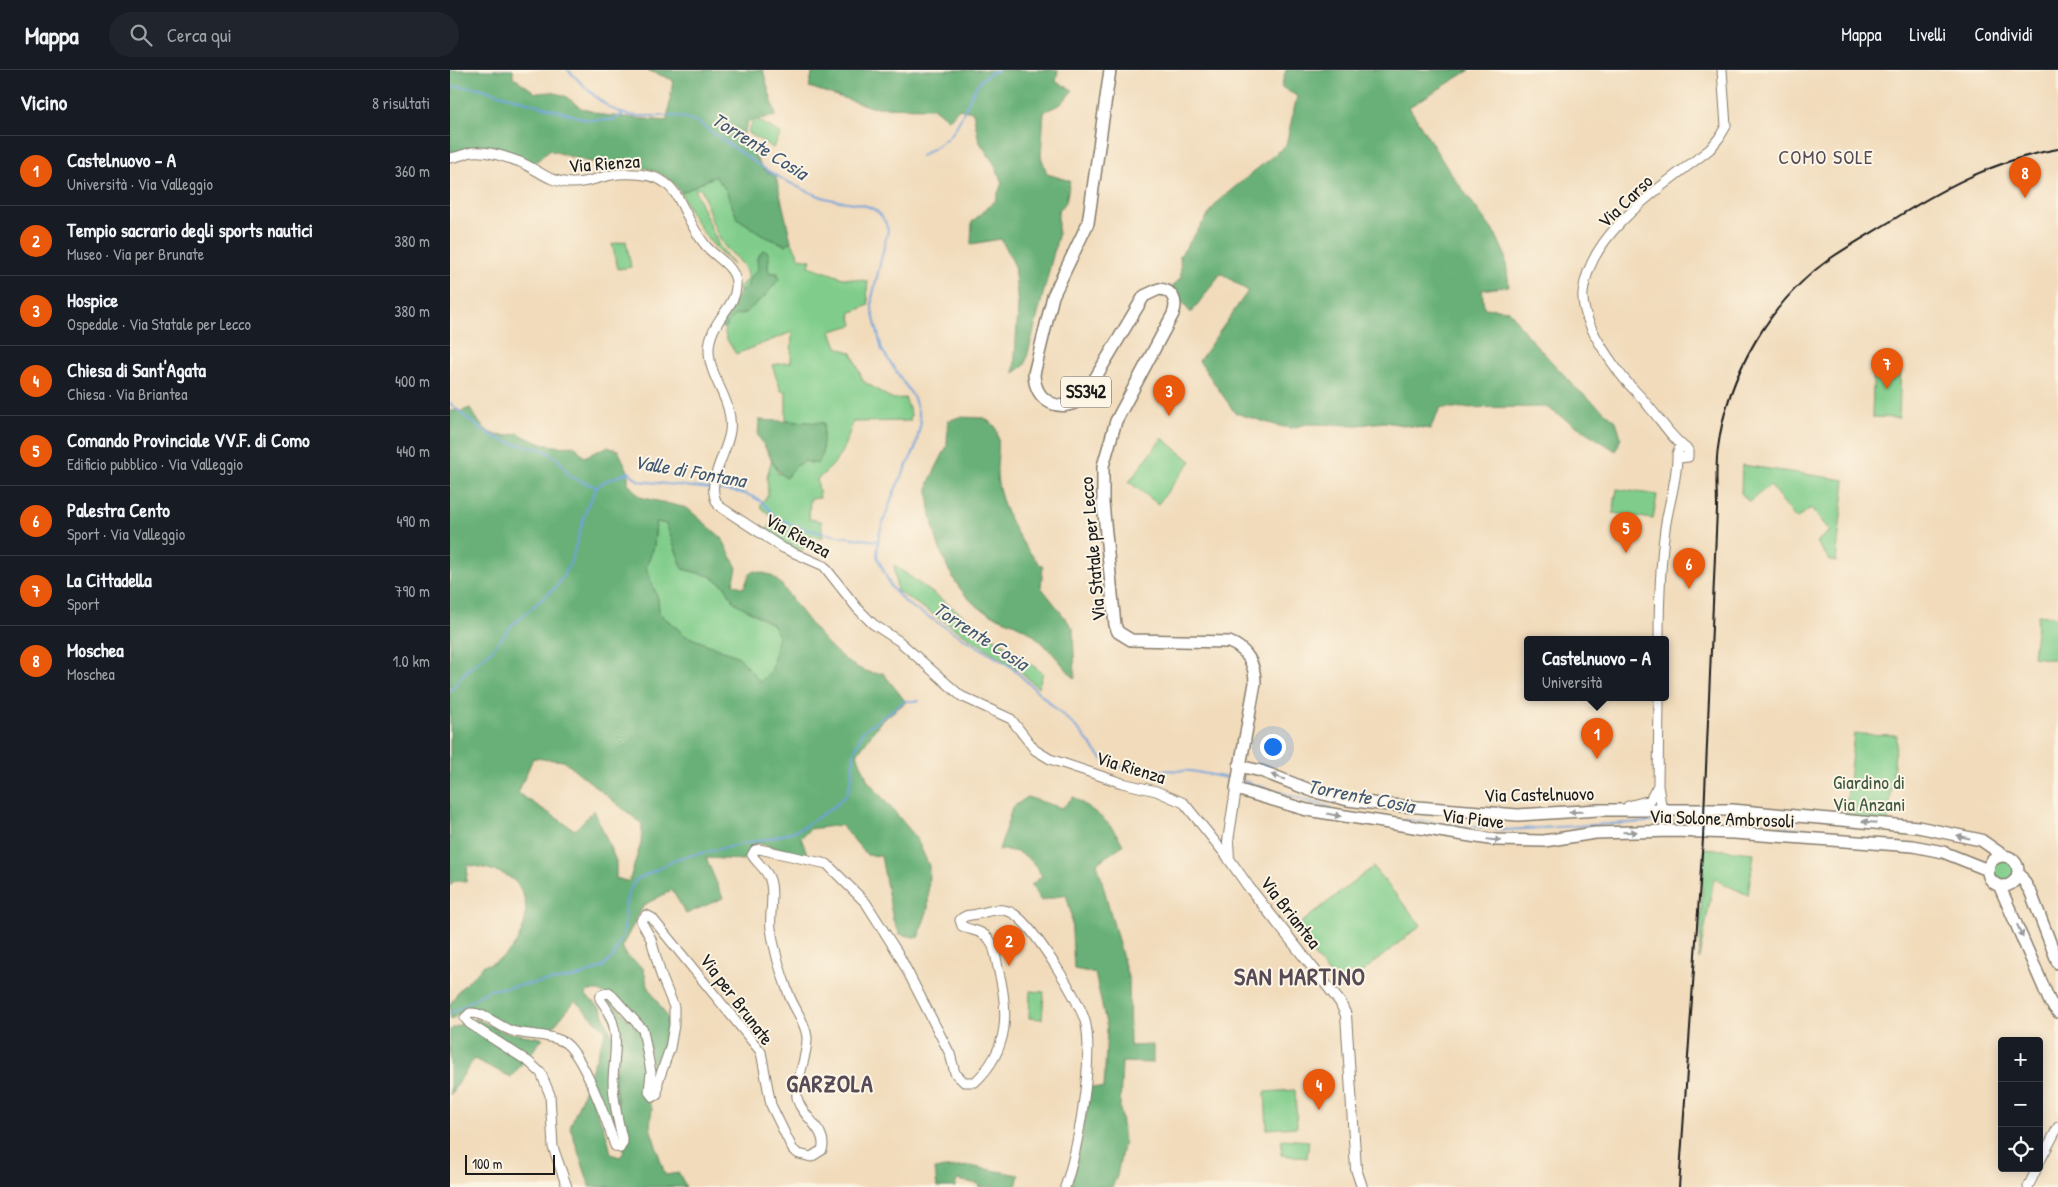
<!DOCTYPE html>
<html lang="it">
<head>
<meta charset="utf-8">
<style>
	body { margin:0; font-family:"Patrick Hand",sans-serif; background:#20242c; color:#f1f3f6 }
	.controls { position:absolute; right:15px; bottom:15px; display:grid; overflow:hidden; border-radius:5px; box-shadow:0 2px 12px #0003 }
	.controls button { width:45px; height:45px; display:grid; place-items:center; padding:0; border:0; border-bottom:1px solid #363941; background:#171b24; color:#f1f3f6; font:25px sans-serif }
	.scale { position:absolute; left:15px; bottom:12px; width:90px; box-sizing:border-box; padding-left:5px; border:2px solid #1c1c1c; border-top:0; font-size:14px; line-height:18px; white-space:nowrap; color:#1c1c1c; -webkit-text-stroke:4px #fcf5e5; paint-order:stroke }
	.you { position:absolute; left:822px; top:676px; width:18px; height:18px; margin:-12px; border:4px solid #fff; border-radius:50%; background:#1a73e8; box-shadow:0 0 0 8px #1a73e833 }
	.badge { display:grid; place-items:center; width:32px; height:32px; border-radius:50%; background:#ea580c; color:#fff; font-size:16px; font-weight:700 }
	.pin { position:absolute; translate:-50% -41px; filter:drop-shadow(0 1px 2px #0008) }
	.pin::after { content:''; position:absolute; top:26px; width:18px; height:15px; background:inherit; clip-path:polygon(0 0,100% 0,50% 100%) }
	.popup { position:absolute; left:1074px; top:566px; width:145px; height:65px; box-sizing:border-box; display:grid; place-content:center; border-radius:5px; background:#171b24; filter:drop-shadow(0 1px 4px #0005); font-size:16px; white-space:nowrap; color:#9ea1a6 }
	.popup b { font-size:19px; color:#f1f3f6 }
	.popup::after { content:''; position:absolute; left:50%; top:100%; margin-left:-10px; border:10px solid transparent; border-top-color:#171b24 }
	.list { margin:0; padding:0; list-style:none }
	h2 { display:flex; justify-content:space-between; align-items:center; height:65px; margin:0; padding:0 20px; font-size:21px }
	h2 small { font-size:16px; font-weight:400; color:#9ea1a6 }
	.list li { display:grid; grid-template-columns:32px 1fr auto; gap:15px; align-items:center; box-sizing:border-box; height:70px; padding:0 20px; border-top:1px solid #363941 }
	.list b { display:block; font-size:19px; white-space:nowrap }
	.list p { margin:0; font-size:16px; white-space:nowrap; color:#9ea1a6 }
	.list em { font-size:16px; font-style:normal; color:#9ea1a6 }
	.icon { flex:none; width:28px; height:28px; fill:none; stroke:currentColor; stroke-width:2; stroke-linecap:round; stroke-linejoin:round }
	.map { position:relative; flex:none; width:1608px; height:1117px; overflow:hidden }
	header { display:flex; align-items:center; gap:30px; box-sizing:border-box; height:70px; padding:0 25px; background:#171b24; border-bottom:1px solid #363941 }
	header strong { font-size:24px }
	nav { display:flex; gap:28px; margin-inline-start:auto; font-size:18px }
	.search { width:350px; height:45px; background:#20242c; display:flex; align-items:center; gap:12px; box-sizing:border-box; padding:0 18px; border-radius:28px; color:#9ea1a6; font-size:19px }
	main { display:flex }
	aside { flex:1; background:#171b24 }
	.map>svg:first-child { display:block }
	.green { fill:#80cd8b; stroke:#4e7454 }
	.forest { fill:#68b077; stroke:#42664a; fill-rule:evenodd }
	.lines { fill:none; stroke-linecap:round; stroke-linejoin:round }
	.stream { stroke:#6fa2db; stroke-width:2 }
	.tertiary-casing { stroke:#867c6c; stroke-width:11 }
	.secondary-casing { stroke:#867c6c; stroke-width:12 }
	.primary-casing { stroke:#867c6c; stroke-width:14 }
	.tertiary { stroke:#fff; stroke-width:9 }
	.secondary { stroke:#fff; stroke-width:10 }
	.primary { stroke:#fff; stroke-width:11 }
	.rail { stroke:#1c1c1c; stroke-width:2 }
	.oneway { fill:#999 }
	.labels { text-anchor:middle; stroke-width:4; stroke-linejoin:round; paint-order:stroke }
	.shield { fill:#fcf5e5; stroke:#5f5d58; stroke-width:1 }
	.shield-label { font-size:18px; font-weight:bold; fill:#1c1c1c }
	.street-label { font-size:19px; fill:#1c1c1c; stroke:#fcf5e5 }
	.park-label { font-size:19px; fill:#3f5a43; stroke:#fcf5e5 }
	.water-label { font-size:20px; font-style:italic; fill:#415872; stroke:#fcf5e5 }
	.neighbourhood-label { font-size:20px; letter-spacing:1px; fill:#554a56; stroke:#fcf5e5 }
	.district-label { font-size:24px; font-weight:bold; letter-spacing:1px; fill:#554a56; stroke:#fcf5e5 }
</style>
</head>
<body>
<header>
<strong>Mappa</strong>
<div class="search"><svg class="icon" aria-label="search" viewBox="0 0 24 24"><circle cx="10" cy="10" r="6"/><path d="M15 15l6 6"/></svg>Cerca qui</div>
<nav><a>Mappa</a><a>Livelli</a><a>Condividi</a></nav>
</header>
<main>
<aside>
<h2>Vicino<small>8 risultati</small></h2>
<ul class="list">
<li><span class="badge">1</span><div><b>Castelnuovo - A</b><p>Università · Via Valleggio</p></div><em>360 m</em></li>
<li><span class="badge">2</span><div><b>Tempio sacrario degli sports nautici</b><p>Museo · Via per Brunate</p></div><em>380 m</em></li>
<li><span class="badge">3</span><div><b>Hospice</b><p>Ospedale · Via Statale per Lecco</p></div><em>380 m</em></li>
<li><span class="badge">4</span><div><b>Chiesa di Sant'Agata</b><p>Chiesa · Via Briantea</p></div><em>400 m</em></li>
<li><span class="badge">5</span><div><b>Comando Provinciale VV.F. di Como</b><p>Edificio pubblico · Via Valleggio</p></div><em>440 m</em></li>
<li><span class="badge">6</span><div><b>Palestra Cento</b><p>Sport · Via Valleggio</p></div><em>490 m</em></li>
<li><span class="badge">7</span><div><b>La Cittadella</b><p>Sport</p></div><em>790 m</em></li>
<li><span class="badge">8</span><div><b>Moschea</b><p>Moschea</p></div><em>1.0 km</em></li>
</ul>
</aside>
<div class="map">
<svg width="1608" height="1117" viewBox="0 0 1608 1117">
	<rect width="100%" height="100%" fill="#fcf5e5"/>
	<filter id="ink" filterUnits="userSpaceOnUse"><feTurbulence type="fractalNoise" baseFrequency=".02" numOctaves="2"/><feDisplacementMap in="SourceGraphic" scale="10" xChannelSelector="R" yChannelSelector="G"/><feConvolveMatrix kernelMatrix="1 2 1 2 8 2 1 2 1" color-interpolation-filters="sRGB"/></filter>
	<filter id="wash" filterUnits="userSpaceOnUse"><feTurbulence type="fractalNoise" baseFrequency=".0096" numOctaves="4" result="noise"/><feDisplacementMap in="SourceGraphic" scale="20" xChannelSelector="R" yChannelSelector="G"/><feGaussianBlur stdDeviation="1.12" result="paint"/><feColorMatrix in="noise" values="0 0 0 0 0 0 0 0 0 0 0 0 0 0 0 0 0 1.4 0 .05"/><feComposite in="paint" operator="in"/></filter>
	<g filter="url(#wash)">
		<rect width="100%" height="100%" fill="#f1dbbb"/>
		<path class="green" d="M 305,48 L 331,64 L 323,78 L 297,62 Z
			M 265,106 L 276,120 L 287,148 L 316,167 L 335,175 L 341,171 L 350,188 L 361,190 L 359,196 L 393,208 L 418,211 L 417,222 L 419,235 L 400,243 L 403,255 L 381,261 L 387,277 L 402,283 L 413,311 L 442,329 L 455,328 L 461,344 L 460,351 L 403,352 C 395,376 389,394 367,409 L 370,428 L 360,429 L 359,449 L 371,451 L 373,468 L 362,466 L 352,481 L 336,475 L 317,462 L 323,448 L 310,436 L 318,425 L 317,407 L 322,389 L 328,404 L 356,391 L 362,394 L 374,353 L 336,351 L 336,321 L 331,321 L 322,295 L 341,292 L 342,262 L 286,284 L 276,268 L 274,258 L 284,246 L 295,243 L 329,209 L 328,203 L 320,203 L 318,199 L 319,185 L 307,188 L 308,200 L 300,207 L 297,218 L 290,221 L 289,218 L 297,209 C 298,195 284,186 276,178 C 265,167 257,133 251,118 L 245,120 L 268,174 L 283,195 C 258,172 245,154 231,123 Z
			M 176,171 L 181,197 L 168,199 L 162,174 Z
			M 1424,289 L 1451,291 L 1449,348 L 1422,347 Z
			M 712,368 L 741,391 L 708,434 L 679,412 Z
			M 1292,395 L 1395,410 L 1386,492 L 1380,490 L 1366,472 L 1380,461 L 1361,438 L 1346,449 L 1320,415 L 1299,432 L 1291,423 Z
			M 1167,419 L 1207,425 L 1203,449 L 1163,443 Z
			M 206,451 L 216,454 L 233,499 L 260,506 L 275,516 L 284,532 L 322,554 L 328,564 L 322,600 L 310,613 L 289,587 L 236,566 L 209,543 L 208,529 L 196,498 L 204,476 Z
			M 444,495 L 593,603 L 588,618 L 569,600 L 447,521 Z
			M 1588,545 L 1608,547 L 1608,590 L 1583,587 Z
			M 1404,664 L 1447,665 L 1438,752 L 1395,748 Z
			M 1254,778 L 1304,783 L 1298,825 L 1264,809 L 1249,889 Z
			M1541 802a12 12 0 1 1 24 0a12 12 0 1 1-24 0Z
			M 923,797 L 971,855 L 891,919 L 843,859 Z
			M 580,921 L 594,922 L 592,949 L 579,948 Z
			M 845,1020 L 847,1057 L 817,1059 L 815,1022 Z
			M 832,1069 L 859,1071 L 857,1088 L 831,1085 Z"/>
		<path class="forest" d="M 0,0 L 63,0 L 63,7 L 86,23 L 102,22 L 115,26 L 131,38 L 153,45 L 217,51 L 223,10 L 197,0 L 313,0 L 326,46 L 298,51 L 293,65 L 313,99 L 326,107 L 341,171 L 336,175 L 316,167 L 287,148 L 276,120 L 265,106 L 231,123 C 213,93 177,96 147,93 C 131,91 114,84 99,80 L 84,94 C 66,85 44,71 23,77 C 15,79 8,82 0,85 Z
			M 363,0 L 608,0 L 606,12 L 623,20 L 611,34 L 594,42 L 591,86 L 597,104 L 620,111 L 616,132 L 608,141 L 608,166 L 575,295 L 564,303 L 568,237 L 564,194 L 551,169 L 521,174 L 522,152 L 545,131 L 552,113 L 545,95 L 529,71 L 523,42 L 508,39 L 499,50 L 484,38 L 421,37 L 359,17 Z
			M 836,0 L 1020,0 L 959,37 L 999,101 L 1046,165 L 1055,185 L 1059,216 L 1032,220 L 1034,238 L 1059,240 L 1076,264 L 1127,319 L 1166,351 L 1171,367 L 1166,381 L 1096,337 L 990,338 L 980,359 L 934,352 L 908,355 L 857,354 L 841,358 L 829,356 L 785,343 L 749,291 L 798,221 L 771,203 L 741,243 L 721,219 L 731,207 L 730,186 L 768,131 L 836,75 L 847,26 L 831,17 Z
			M 313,180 L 317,181 L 319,185 L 318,199 L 320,203 L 327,203 L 329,209 L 315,226 L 295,243 L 284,246 L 274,258 L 270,257 L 290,221 L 297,218 L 300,207 L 308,200 L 307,188 Z
			M 20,338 C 32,358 41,372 68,363 C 87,374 103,378 125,376 L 134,387 L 157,377 L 168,380 L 178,401 L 178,413 L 190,427 L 237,438 L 272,468 L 287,498 L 283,514 L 294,518 L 300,503 L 305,501 L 321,505 L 331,514 C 351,542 395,609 433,603 L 456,632 L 431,651 L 407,684 L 418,711 L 466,767 L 479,796 L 478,839 L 468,868 L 450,864 L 443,850 L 431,786 L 417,785 L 391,755 L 360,759 L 351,768 L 358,786 L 306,773 L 293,790 L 256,788 L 273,828 L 236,844 L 222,820 L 194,835 L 172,876 L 176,885 L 193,898 L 198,916 L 218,949 L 216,977 L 204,1015 L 199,973 L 180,941 L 149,921 L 138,921 L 135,925 L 151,938 L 163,969 L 169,1074 L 139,1007 L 156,961 L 125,931 L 99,962 L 79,961 L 54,956 L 21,936 L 0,950 L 0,935 L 9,920 L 34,895 C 67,891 89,841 67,814 C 57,801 34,798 18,795 L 16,812 L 4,811 L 0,816 L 0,341 L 12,341 ZM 206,452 L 216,454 L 233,499 L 260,506 L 275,516 L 284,532 L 322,554 L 328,564 L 322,600 L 310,612 L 289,587 L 236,566 L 209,543 L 208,529 L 196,498 L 204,476 ZM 83,688 L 114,691 L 192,754 L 191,773 L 179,812 L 166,808 L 166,791 L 144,740 L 125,760 L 68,723 Z
			M 509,347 L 534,348 L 545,356 C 552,373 546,388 547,405 C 549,435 571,477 593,497 L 591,517 L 623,558 L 625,609 C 611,594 598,576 582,564 C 567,552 548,549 531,539 C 496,516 480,458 478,419 L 479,412 L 497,376 L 498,351 Z
			M 309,350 L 374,353 L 372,386 L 367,394 L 355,391 L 345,397 L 336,408 C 324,401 318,379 308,366 Z
			M 577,727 L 612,738 L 623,727 C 644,741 662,752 673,775 L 647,793 L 679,911 L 680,976 L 703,975 L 703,993 L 672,992 L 670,1037 L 674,1071 L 667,1106 L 662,1117 L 621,1117 L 636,1046 L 640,1017 L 654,1018 L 657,958 L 645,903 L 624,899 L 621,843 L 616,824 L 591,831 L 581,815 L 592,806 C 580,786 571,780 549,780 L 562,738 Z
			M 157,927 L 191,962 L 197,1003 L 196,1025 L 202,1039 L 200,1057 L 215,1105 L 229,1103 L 236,1117 L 140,1117 L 120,1057 L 136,1016 L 157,1066 L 161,1084 L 170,1087 L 174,1082 L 165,1012 L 169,971 L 154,929 Z
			M 25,948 L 54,962 L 93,968 L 78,987 L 24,953 Z
			M 12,953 L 75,990 L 61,1007 L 24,989 L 0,1025 L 0,960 Z
			M 520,1096 L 569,1105 L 566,1117 L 529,1117 L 528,1114 L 507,1110 L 505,1117 L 487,1117 L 485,1099 Z"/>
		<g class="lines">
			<path class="stream" d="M 118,0 C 138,19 159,46 188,46 C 212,47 225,42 249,53 C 289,81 326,111 372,127 C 397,136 430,127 438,160 L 422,228 L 422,240 L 432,280 L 464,328 L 471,352 L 465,379 L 444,422 L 429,464 L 427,486 L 441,517 L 457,534 L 560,596 L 630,661 L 652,689 L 677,699 L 741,701 L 783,709
				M 0,16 L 29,18 L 139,50 L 162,50 L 172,45
				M 471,86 C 481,79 494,73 502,63 C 519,42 519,8 548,0
				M 0,333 C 12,345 28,358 43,366 C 73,382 104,369 118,406 L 146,417
				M 266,420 C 283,421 299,422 313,433 C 319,438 322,445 330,449 C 360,464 395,467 428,471
				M 0,621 L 17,600 L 42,580 L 62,555 L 107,516 L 121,492 L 137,437 L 147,417 L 153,412 L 179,402 L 189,411 L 261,419
				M 793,711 L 881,738
				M 955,750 L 1057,760 L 1213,751 L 1358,759
				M 0,944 L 39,920 L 127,907 L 153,897 L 163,887 L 174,862 L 175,836 L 179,821 L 186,810 L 229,788 L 325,767 L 345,761 L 355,756 L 386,735 L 397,724 L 402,706 L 404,683 L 413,661 L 455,631 L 469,631"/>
		</g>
	</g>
	<g filter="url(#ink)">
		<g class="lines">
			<defs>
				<path id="tertiary" d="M 0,88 C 8,87 14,84 22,82 C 36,80 56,87 70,92 C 89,100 98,112 121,113 C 137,114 153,105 169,104 C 236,100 223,136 256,176 C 267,189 288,197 286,217 C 285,239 258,252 259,282 C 260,310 284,331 280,361 C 277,385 253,414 269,436 L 333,478 L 374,496 L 407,538 L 423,554 L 449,571 L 511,626 L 561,649 L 585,680 L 600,689 L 672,713 L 706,721 L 734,733 L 779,789
					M 1229,379 L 1227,384 L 1229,388 L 1238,387 L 1238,380 C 1222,369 1213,353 1200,338 C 1189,323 1177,315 1166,298 C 1152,279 1131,248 1133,223 C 1139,161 1216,114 1260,79 L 1269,68 L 1276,56 L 1272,0
					M 1209,570 C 1209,534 1210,496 1215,459 C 1218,435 1228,408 1227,384
					M 1209,628 L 1208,715 L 1211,735 L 1216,739
					M 1178,736 L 1200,730 L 1208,715
					M 1589,1093 L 1608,1057
					M 117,1117 L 103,1077 L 100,1025 L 91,1003 L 79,992 L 20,954 L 15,948 L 20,943 C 34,942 49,957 62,961 C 79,966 96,963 112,971 C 132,980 158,1054 165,1076 L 170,1078 L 173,1072 C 168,1052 163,1031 163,1011 C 164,978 173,959 150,929 L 151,925 L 159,922 L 193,960 L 201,1002 L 199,1022 L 203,1027 L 207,1025 L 208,1012 L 220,978 L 224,955 L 224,937 L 211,905 L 201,869 L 191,851 L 196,845 L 202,848 L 311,982 L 321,1035 L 343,1080 L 349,1084 L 361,1087 L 372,1080 C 379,1060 349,1045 347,1027 C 345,1010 358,987 357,967 C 355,950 343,938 338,922 C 331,903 324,880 321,859 C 319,844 325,825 320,810 C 318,801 307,793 302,785 L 305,780 L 309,779 L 377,794 L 416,833 L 449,885 L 500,984 L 505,1003 L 514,1012 L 525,1012 C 560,979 559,941 548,898 C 546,889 545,876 539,869 C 532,860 521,861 512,856 L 510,850 C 515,844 520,846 527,844 C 540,841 552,836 564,844 C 583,856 632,933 636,955 C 643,993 628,1080 615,1117
					M 1578,1117 L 1587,1098"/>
				<path id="secondary" d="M 786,719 L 778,771 L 779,789 L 798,816 L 890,932 L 896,945 L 906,1099 L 912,1117"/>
				<path id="primary" d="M 660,0 L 638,153 L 603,226 L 584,304 C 585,333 612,345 634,327 L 694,226 L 709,219 C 723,220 728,232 723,244 L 666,351 L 653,396 L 653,433 L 665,555 L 668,562 L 681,570 L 779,572 C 797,579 805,594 805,613 L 786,719 L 857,740 L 1046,770 L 1094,771 L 1145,763 L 1223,761 L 1284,763 L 1463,776 L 1493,782 L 1538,800
					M 789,696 L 811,701 L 865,722 L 898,730 L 929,734 L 1068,745 L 1148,740 L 1282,740 L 1468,757 L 1531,770 L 1554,786
					M1538 801a15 15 0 1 1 30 0a15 15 0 1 1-30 0Z
					M 1569,803 L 1581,823 L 1608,893
					M 1550,817 L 1600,932 L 1608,942"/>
			</defs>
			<use href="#tertiary" class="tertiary-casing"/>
			<use href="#secondary" class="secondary-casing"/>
			<use href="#primary" class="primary-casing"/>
			<use href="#tertiary" class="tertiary"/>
			<use href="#secondary" class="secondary"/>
			<use href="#primary" class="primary"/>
			<path class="rail" d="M 1229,1117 L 1253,769 L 1267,439 C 1267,419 1265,398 1268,378 C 1277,305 1321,230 1381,188 C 1403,173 1427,160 1449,146 C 1499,115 1549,89 1608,79"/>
		</g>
		<defs><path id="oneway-solid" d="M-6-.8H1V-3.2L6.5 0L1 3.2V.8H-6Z" transform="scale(1.25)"/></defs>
		<g class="oneway">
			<use href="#oneway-solid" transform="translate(828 707) rotate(-161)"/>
			<use href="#oneway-solid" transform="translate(1126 742) rotate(176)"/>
			<use href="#oneway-solid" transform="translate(884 745) rotate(11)"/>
			<use href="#oneway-solid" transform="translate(1419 752) rotate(-175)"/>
			<use href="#oneway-solid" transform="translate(1180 762) rotate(-1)"/>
			<use href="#oneway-solid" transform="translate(1513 767) rotate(-168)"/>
			<use href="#oneway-solid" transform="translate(1044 770) rotate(6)"/>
			<use href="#oneway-solid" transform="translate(1570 861) rotate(66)"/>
		</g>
	</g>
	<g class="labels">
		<rect class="shield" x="611" y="306.5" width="50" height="31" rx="4"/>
		<g class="shield-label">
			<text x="636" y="328">SS342</text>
		</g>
		<g class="street-label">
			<text transform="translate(154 93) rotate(-4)" y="7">Via Rienza</text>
			<text transform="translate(1175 131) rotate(-44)" y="7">Via Carso</text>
			<text transform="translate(348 465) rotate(29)" y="7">Via Rienza</text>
			<text transform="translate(642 479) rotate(-95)" y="7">Via Statale per Lecco</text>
			<text transform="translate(681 697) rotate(17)" y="7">Via Rienza</text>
			<text transform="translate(1089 724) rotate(-1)" y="7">Via Castelnuovo</text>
			<text transform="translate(1023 748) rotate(7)" y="7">Via Piave</text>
			<text transform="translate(1272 748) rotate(2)" y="7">Via Solone Ambrosoli</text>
			<text transform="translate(841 842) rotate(52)" y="7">Via Briantea</text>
			<text transform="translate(287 929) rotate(53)" y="7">Via per Brunate</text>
		</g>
		<g class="park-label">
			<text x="1419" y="719">Giardino di<tspan x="1419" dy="22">Via Anzani</tspan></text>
		</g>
		<g class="water-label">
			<text transform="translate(310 76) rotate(32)" y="7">Torrente Cosia</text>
			<text transform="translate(240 401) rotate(10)" y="7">Valle di Fontana</text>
			<text transform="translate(531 566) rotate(33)" y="7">Torrente Cosia</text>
			<text transform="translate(911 726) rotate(11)" y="7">Torrente Cosia</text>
		</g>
		<g class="neighbourhood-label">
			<text x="1376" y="94">COMO SOLE</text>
		</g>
		<g class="district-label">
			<text x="850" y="915">SAN MARTINO</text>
			<text x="380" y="1022">GARZOLA</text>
		</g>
	</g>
</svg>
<div class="controls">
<button>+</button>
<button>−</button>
<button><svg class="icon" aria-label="locate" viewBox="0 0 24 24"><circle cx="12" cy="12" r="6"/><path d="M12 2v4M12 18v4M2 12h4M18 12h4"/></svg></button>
</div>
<div class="scale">100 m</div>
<div class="you"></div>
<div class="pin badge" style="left:1147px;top:689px">1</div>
<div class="popup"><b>Castelnuovo - A</b>Università</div>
<div class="pin badge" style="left:559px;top:896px">2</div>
<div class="pin badge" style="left:719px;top:346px">3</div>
<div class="pin badge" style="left:869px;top:1040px">4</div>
<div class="pin badge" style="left:1176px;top:483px">5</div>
<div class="pin badge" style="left:1239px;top:519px">6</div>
<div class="pin badge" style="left:1437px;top:319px">7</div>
<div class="pin badge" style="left:1575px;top:128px">8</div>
</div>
</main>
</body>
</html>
